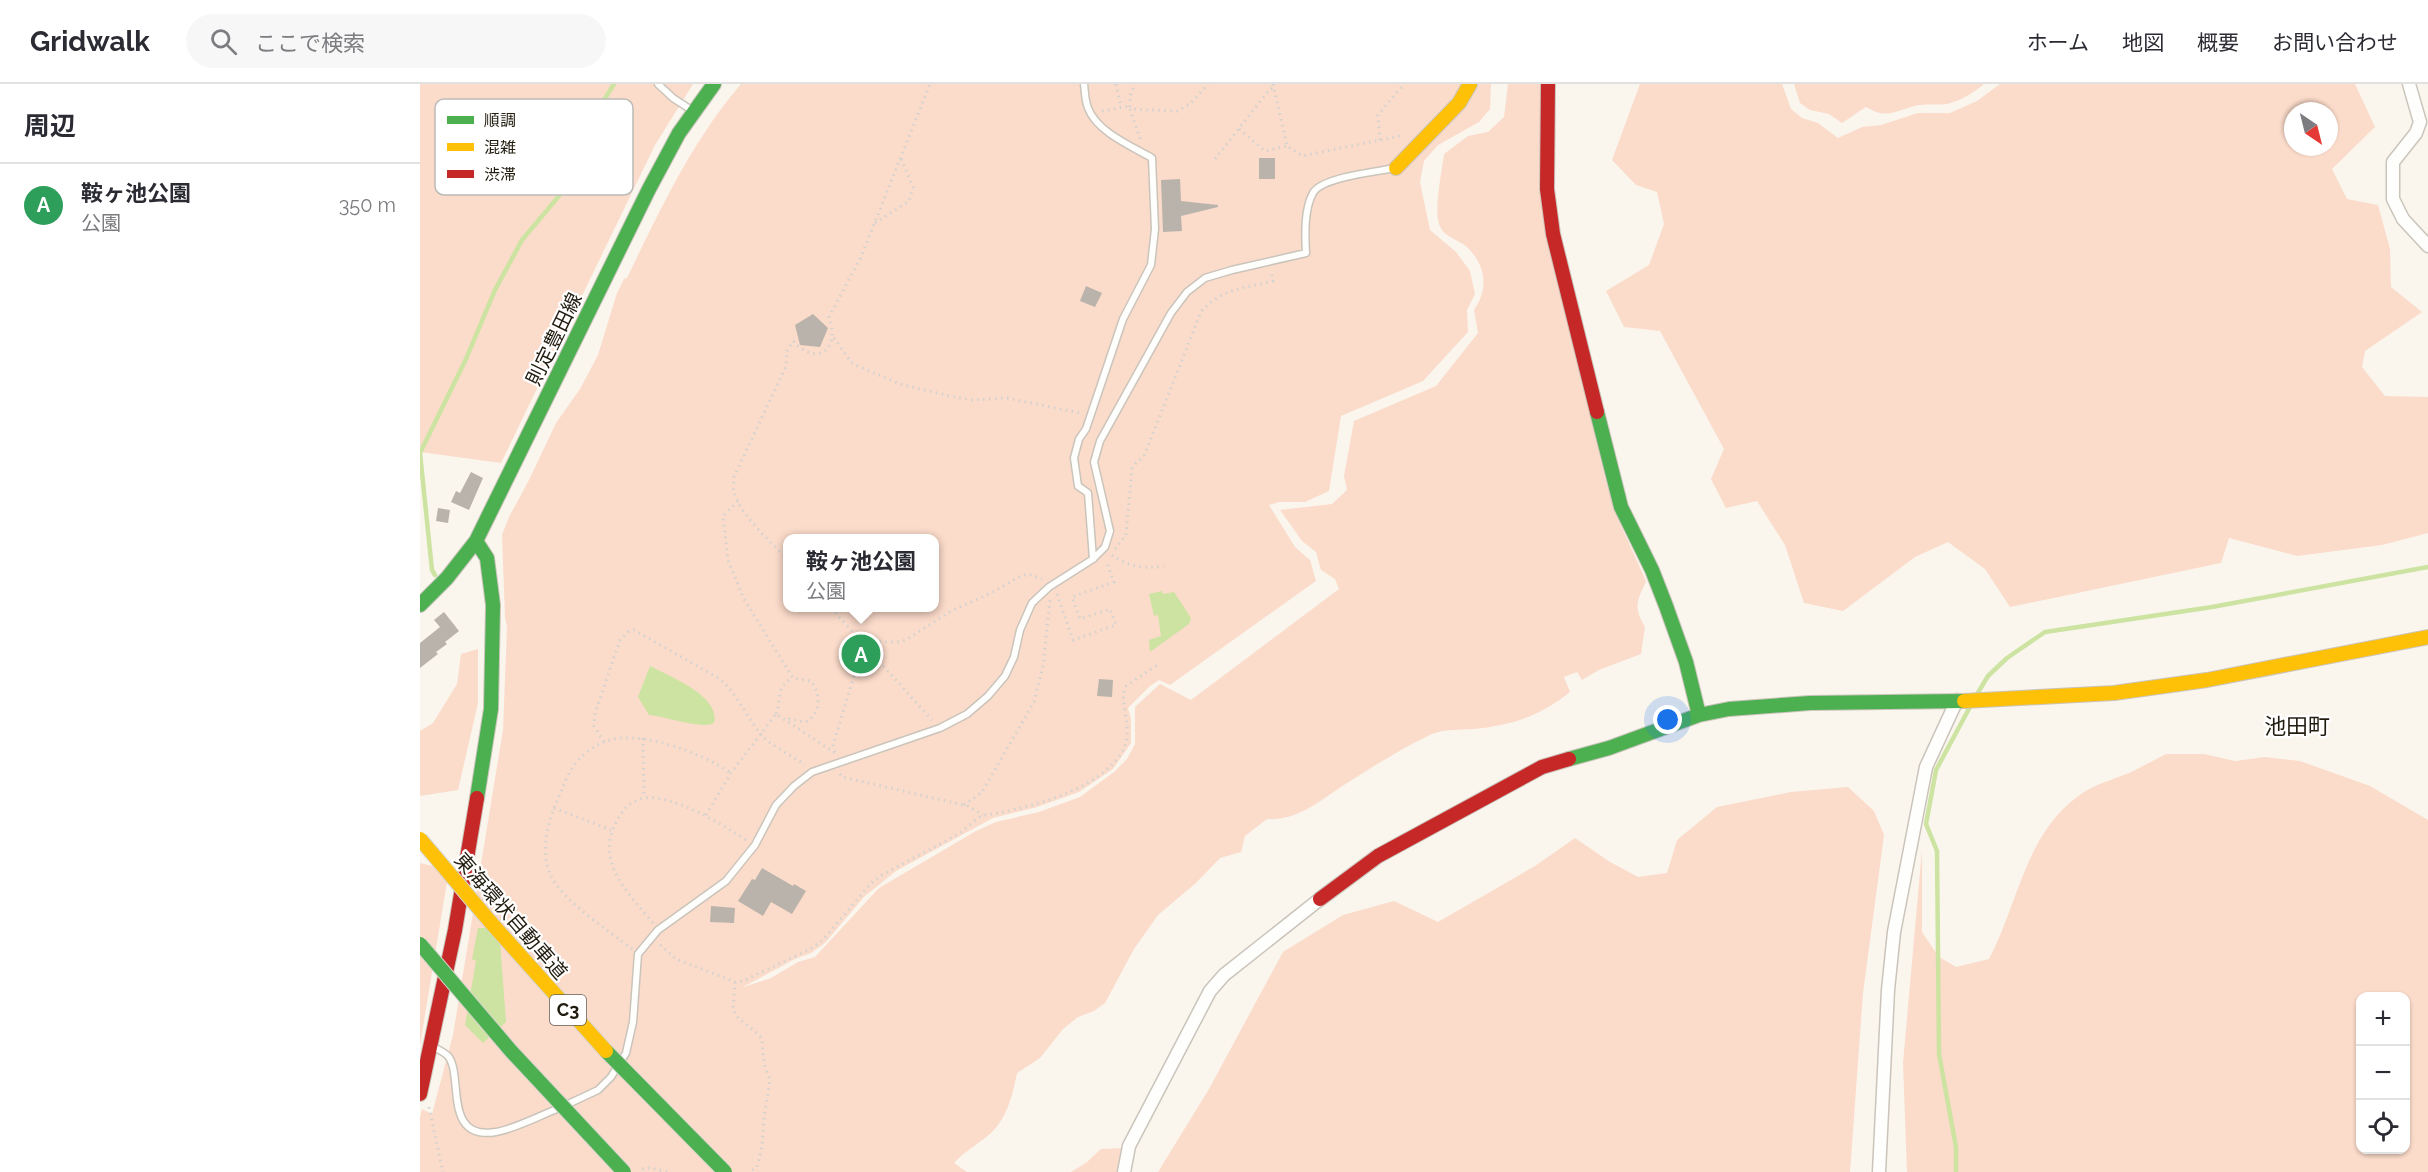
<!DOCTYPE html>
<html lang="ja">
<head>
<meta charset="utf-8">
<style>
	body { margin:0; font-family:Raleway,"Noto Sans JP",sans-serif; background:#f7f7f7; color:#2b2b33 }
	.controls { position:absolute; right:18px; bottom:18px; display:grid; overflow:hidden; border-radius:12px; box-shadow:0 2px 4px #0004 }
	.controls button { width:54px; height:54px; display:grid; place-items:center; padding:0; border:0; border-bottom:2px solid #e1e1e2; background:#fff; color:#2b2b33; font:30px sans-serif }
	.compass { position:absolute; left:1864px; top:18px; width:54px; height:54px; border-radius:50%; background:#fff; box-shadow:0 2px 4px #0004; rotate:145deg }
	.you { position:absolute; left:1248px; top:636px; width:21px; height:21px; margin:-15px; border:4px solid #fff; border-radius:50%; background:#1a73e8; box-shadow:0 0 0 9px #1a73e833 }
	.badge { display:grid; place-items:center; width:39px; height:39px; border-radius:50%; background:#6d685d; color:#fff; font-size:20px; font-weight:700 }
	.pin { position:absolute; translate:-50% -50%; border:3px solid #fff; box-shadow:0 2px 6px #0006 }
	.popup { position:absolute; left:363px; top:450px; width:156px; height:78px; box-sizing:border-box; display:grid; place-content:center; border-radius:12px; background:#fff; filter:drop-shadow(0 2px 4px #0005); font-size:20px; white-space:nowrap; color:#7c7c81 }
	.popup b { font-size:22px; color:#2b2b33 }
	.popup::after { content:''; position:absolute; left:50%; top:100%; margin-left:-12px; border:12px solid transparent; border-top-color:#fff }
	.list { margin:0; padding:0; list-style:none }
	h2 { display:flex; justify-content:space-between; align-items:center; height:78px; margin:0; padding:0 24px; font-size:26px }
	h2 small { font-size:20px; font-weight:400; color:#7c7c81 }
	.list li { display:grid; grid-template-columns:39px 1fr auto; gap:18px; align-items:center; box-sizing:border-box; height:84px; padding:0 24px; border-top:2px solid #e1e1e2 }
	.list b { display:block; font-size:22px; white-space:nowrap }
	.list p { margin:0; font-size:20px; white-space:nowrap; color:#7c7c81 }
	.list em { font-size:20px; font-style:normal; color:#7c7c81 }
	.icon { flex:none; width:33px; height:33px; fill:none; stroke:currentColor; stroke-width:2; stroke-linecap:round; stroke-linejoin:round }
	.map { position:relative; flex:none; width:2008px; height:1088px; overflow:hidden }
	header { display:flex; align-items:center; gap:36px; box-sizing:border-box; height:84px; padding:0 30px; background:#fff; border-bottom:2px solid #e1e1e2 }
	header strong { font-size:28px }
	nav { display:flex; gap:33px; margin-inline-start:auto; font-size:21px }
	.search { width:420px; height:54px; background:#f7f7f7; display:flex; align-items:center; gap:15px; box-sizing:border-box; padding:0 21px; border-radius:33px; color:#7c7c81; font-size:22px }
	main { display:flex }
	aside { flex:1; background:#fff }
	.map>svg:first-child { display:block }
	.green { fill:#fbdbca; fill-rule:evenodd }
	.water { fill:#cce3a1 }
	.lines { fill:none; stroke-linecap:round; stroke-linejoin:round }
	.stream { stroke:#cce3a1; stroke-width:4.5 }
	.building { fill:#bab3ab }
	.lane-casing { stroke:#cac4bb; stroke-width:9 }
	.street-casing { stroke:#cac4bb; stroke-width:15 }
	.fast-casing { stroke:#cac4bb; stroke-width:16 }
	.slow-casing { stroke:#cac4bb; stroke-width:16 }
	.jam-casing { stroke:#cac4bb; stroke-width:16 }
	.path { stroke:#d4d2cf; stroke-width:3; stroke-dasharray:1.5 4.5; stroke-linecap:butt }
	.lane { stroke:#fefefc; stroke-width:6 }
	.street { stroke:#fefefc; stroke-width:12 }
	.fast { stroke:#4caf50; stroke-width:14 }
	.slow { stroke:#ffc107; stroke-width:14 }
	.jam { stroke:#c62828; stroke-width:14 }
	.fast-bridge-casing { stroke:#d5d3cd; stroke-width:16; stroke-linecap:butt }
	.slow-bridge-casing { stroke:#d5d3cd; stroke-width:16; stroke-linecap:butt }
	.fast-bridge { stroke:#4caf50; stroke-width:14 }
	.slow-bridge { stroke:#ffc107; stroke-width:14 }
	.labels { text-anchor:middle; stroke-width:4.5; stroke-linejoin:round; paint-order:stroke }
	.shield { fill:#fff; stroke:#646057; stroke-width:1.5 }
	.shield-label { font-size:18px; font-weight:bold; fill:#211c0f }
	.street-label { font-size:20px; fill:#211c0f; stroke:#fff }
	.quarter-label { font-size:22px; fill:#211c0f; stroke:#fff }
	.key { fill:#fff; stroke:#bcbbb7; stroke-width:1.5 }
	.key-label { font-size:16px; fill:#211c0f }
</style>
</head>
<body>
<header>
<strong>Gridwalk</strong>
<div class="search"><svg class="icon" aria-label="search" viewBox="0 0 24 24"><circle cx="10" cy="10" r="6"/><path d="M15 15l6 6"/></svg>ここで検索</div>
<nav><a>ホーム</a><a>地図</a><a>概要</a><a>お問い合わせ</a></nav>
</header>
<main>
<aside>
<h2>周辺<small></small></h2>
<ul class="list">
<li><span class="badge" style="background:#2e9e5b">A</span><div><b>鞍ヶ池公園</b><p>公園</p></div><em>350 m</em></li>
</ul>
</aside>
<div class="map">
<svg width="2008" height="1088" viewBox="0 0 2008 1088">
	<rect width="100%" height="100%" fill="#faf6ee"/>
	<path class="green" d="M 0,0 L 273,0 L 235,61 L 81,379 L 0,368 Z
		M 321,0 L 1071,0 L 1070,25 L 1059,38 L 1018,61 L 1004,77 L 1000,98 L 1010,146 L 1036,168 L 1050,187 L 1055,210 L 1047,226 L 1048,248 L 1003,297 L 921,332 L 909,407 L 885,418 L 859,418 L 849,421 L 875,463 L 890,476 L 896,497 L 750,601 L 739,596 L 730,602 L 708,624 L 711,634 L 711,659 L 693,685 L 659,708 L 617,723 L 573,734 L 476,787 L 444,813 L 405,859 L 391,869 L 375,875 L 321,904 L 351,894 L 378,878 L 395,873 L 459,804 L 556,747 L 576,738 L 619,728 L 660,713 L 694,688 L 707,675 L 715,660 L 715,623 L 740,600 L 771,616 L 919,505 L 915,495 L 901,486 L 896,468 L 882,457 L 860,426 L 912,420 L 927,406 L 924,392 L 934,337 L 1016,302 L 1058,249 L 1054,226 C 1069,204 1066,182 1047,163 C 1038,155 1024,154 1019,140 C 1014,126 1022,86 1024,70 L 1048,52 L 1068,48 L 1084,33 L 1088,0 L 1122,0 L 1125,144 L 1186,397 L 1197,433 L 1226,497 C 1217,518 1213,522 1225,543 L 1221,570 L 1179,586 L 1162,596 L 1157,588 L 1144,593 L 1150,608 C 1120,632 1091,642 1053,645 C 1041,646 1023,645 1012,650 C 982,664 952,683 924,701 C 899,717 878,737 847,735 L 825,752 L 821,768 L 800,774 L 776,799 L 738,831 L 714,865 L 685,919 L 674,927 L 658,933 L 643,945 L 620,974 L 597,989 C 593,1010 587,1034 571,1049 C 558,1060 545,1067 534,1079 L 547,1088 L 0,1088 L 0,1033 L 2,1025 L 12,1030 L 33,951 L 83,646 L 87,543 L 85,533 L 82,451 L 89,433 L 109,396 L 136,339 L 160,305 L 178,271 L 197,209 L 204,195 L 207,194 C 240,126 272,57 321,0 ZM 368,454 L 514,454 L 514,524 L 368,524 Z
		M 1220,0 L 1362,0 L 1371,25 L 1382,34 L 1398,39 L 1418,54 L 1442,43 L 1461,41 L 1498,29 L 1530,29 L 1557,17 L 1580,0 L 1935,0 L 1955,43 L 1912,85 L 1927,115 L 1958,121 L 1970,165 L 1971,203 L 2002,228 L 1945,267 L 1942,283 L 1965,312 L 2008,313 L 2008,449 L 1962,461 L 1877,472 L 1809,454 L 1801,479 L 1590,523 L 1565,485 L 1528,458 L 1495,473 L 1423,527 L 1384,519 L 1365,461 L 1337,417 L 1306,424 L 1291,395 L 1304,365 L 1240,247 L 1204,243 L 1186,207 L 1229,181 L 1244,140 L 1237,108 L 1216,101 L 1192,76 ZM 1873,27 L 1909,27 L 1909,63 L 1873,63 Z
		M 1374,0 L 1564,0 C 1555,8 1540,17 1527,20 C 1518,21 1508,20 1499,21 C 1477,25 1469,37 1446,23 L 1422,39 L 1409,30 L 1390,26 L 1380,19 Z
		M 58,565 L 58,619 L 38,706 L 0,712 L 0,647 L 13,639 L 37,600 L 41,570 Z
		M 1746,670 L 1784,670 L 1815,677 L 1845,673 L 1880,677 L 1950,702 L 2008,736 L 2008,1088 L 1487,1088 L 1483,979 L 1502,766 L 1502,848 L 1519,873 L 1536,883 L 1569,875 C 1600,817 1606,740 1671,704 C 1683,698 1697,694 1709,689 C 1722,683 1734,676 1746,670 ZM 1940,912 L 1986,912 L 1986,1066 L 1940,1066 Z
		M 1428,703 L 1454,727 L 1464,751 L 1443,909 L 1430,1088 L 738,1088 L 789,1005 L 863,868 L 923,831 L 974,817 L 1018,838 L 1115,782 L 1155,754 L 1190,778 L 1218,793 L 1247,789 L 1257,756 L 1297,723 L 1371,708 Z
		M 0,779 L 29,786 L 0,961 Z
		M 704,1064 L 698,1088 L 651,1088 L 667,1078 L 681,1065 Z"/>
	<path class="water" d="M 742,507 L 743,510 L 754,508 L 771,534 L 769,540 L 730,568 L 729,556 L 741,552 L 738,531 L 734,532 L 729,510 Z
		M 230,582 C 249,592 301,612 294,639 C 281,646 246,632 229,631 L 218,613 Z
		M 58,844 L 79,844 L 86,938 L 63,959 L 45,941 L 56,877 L 52,875 Z"/>
	<g class="lines">
		<path class="stream" d="M 0,369 L 46,275 L 75,206 L 102,156 L 144,106 L 156,82 L 166,45 L 194,0
			M 0,369 L 12,486 L 15,491
			M 1556,612 L 1568,592 L 1587,574 L 1625,548 L 1792,523 L 2008,483
			M 1536,1088 L 1536,1063 L 1519,970 L 1517,767 L 1506,740 L 1516,686 L 1551,621"/>
	</g>
	<path class="building" d="M 839,74 L 855,74 L 855,95 L 839,95 Z
		M 760,95 L 761,117 L 798,121 L 798,123 L 761,132 L 762,147 L 743,148 L 741,96 Z
		M 666,202 L 682,209 L 675,223 L 660,217 Z
		M 393,230 L 408,244 L 400,263 L 380,261 L 375,241 Z
		M 51,388 L 63,394 L 49,426 L 31,418 L 36,407 L 40,409 Z
		M 18,424 L 30,426 L 28,439 L 16,437 Z
		M 24,528 L 39,547 L 25,558 L 27,560 L 16,568 L 18,570 L 0,584 L 0,559 L 20,543 L 14,536 Z
		M 679,595 L 693,596 L 692,613 L 677,612 Z
		M 342,784 L 373,802 L 374,800 L 386,807 L 372,830 L 351,818 L 343,832 L 318,817 L 332,795 L 335,796 Z
		M 291,822 L 315,824 L 314,839 L 290,838 Z"/>
	<g class="lines">
		<defs>
			<path id="lane" d="M 238,0 L 253,14 L 273,27
				M 664,0 C 665,8 665,17 668,24 C 677,48 711,62 732,74 L 735,145 L 731,181 L 703,235 L 666,345 L 659,355 L 654,374 L 658,402 L 668,409 L 673,475
				M 12,962 C 17,965 24,968 28,972 C 44,991 22,1057 76,1048 C 94,1045 119,1032 137,1025
				M 146,1021 L 178,1006 L 191,993 L 206,969 L 213,938 L 218,870 L 238,846 L 306,797 L 335,761 L 356,721 L 374,702 L 392,688 L 520,644 L 547,630 L 568,612 L 585,592 L 594,573 L 600,546 L 612,519 L 629,503 L 673,475 L 685,463 L 690,447 L 674,378 L 680,357 L 751,229 L 767,208 L 785,194 L 812,186 L 886,169 C 885,151 884,125 893,109 C 902,93 956,88 975,84"/>
			<path id="street" d="M 1989,0 L 2000,38 L 1996,49 L 1973,78 L 1973,115 L 1983,135 L 2008,162
				M 704,1088 L 709,1062 L 790,907 L 804,891 L 900,815
				M 1459,1088 L 1468,906 L 1474,848 L 1506,683 L 1537,616"/>
			<path id="fast" d="M 1177,328 L 1201,423 L 1232,486 L 1246,522 L 1266,578 L 1279,631
				M 56,457 L 67,474 L 73,521 L 71,625 L 57,714
				M 0,521 L 27,494 L 56,457 L 229,105 L 259,49 L 294,0
				M 1149,675 L 1189,664 L 1279,631 L 1309,625 L 1390,619 L 1544,617"/>
			<path id="slow" d="M 976,84 L 1039,19 L 1050,0
				M 1544,617 L 1694,609 L 1787,596 L 2008,553"/>
			<path id="jam" d="M 1128,0 L 1127,105 L 1133,150 L 1177,328
				M 900,815 L 958,772 L 1122,683 L 1149,675
				M 0,1010 L 35,846 L 57,714"/>
		</defs>
		<use href="#lane" class="lane-casing"/>
		<use href="#street" class="street-casing"/>
		<use href="#fast" class="fast-casing"/>
		<use href="#slow" class="slow-casing"/>
		<use href="#jam" class="jam-casing"/>
		<path class="path" d="M 696,0 L 701,23
			M 853,0 L 867,62 L 882,72 L 980,52
			M 710,23 L 710,12 L 715,0
			M 682,27 L 710,22
			M 819,45 L 845,67 L 867,62
			M 720,55 L 710,25 L 757,27 L 770,20 L 788,0
			M 960,56 L 958,31 L 984,0
			M 795,75 L 850,5 L 854,4
			M 455,139 L 489,117 L 493,103 L 480,72
			M 414,254 L 431,278 L 438,282 L 480,300 L 530,312 L 551,316 L 587,314 L 660,329
			M 318,417 L 303,432 L 308,476 L 324,515 L 373,594 L 391,597 C 401,610 401,629 386,638 L 369,635 L 367,637
			M 695,465 L 706,451 L 712,385 L 716,379 L 724,372 L 781,228 C 800,205 825,204 853,197 L 851,188
			M 692,471 C 709,483 724,485 744,482
			M 368,476 C 352,459 318,429 314,407 C 313,403 314,397 314,393 L 366,282 L 367,267 L 373,257 C 397,283 421,266 409,233 L 441,173 L 510,0
			M 637,510 L 653,556 L 696,541 L 690,525 L 660,535 L 652,513 L 694,498 L 686,477
			M 411,524 L 512,636
			M 356,630 C 362,615 355,603 373,594
			M 223,654 L 224,713
			M 184,658 L 174,642 L 175,629 L 200,556 L 208,548 L 214,546 L 300,595 C 317,610 325,630 339,648 C 347,660 373,672 385,681
			M 415,668 L 413,661 L 441,569 C 454,549 467,563 486,556 L 531,527 L 573,508 L 599,493 L 609,490 L 622,495
			M 420,690 L 422,693 L 548,722 L 563,731
			M 544,721 L 562,708 L 614,618 L 623,582 L 630,516
			M 134,724 L 191,746
			M 286,731 L 311,689 L 356,630 L 415,669
			M 233,839 C 204,804 170,773 203,727 C 210,717 224,712 236,714 C 270,720 299,739 328,757
			M 240,861 L 256,875 L 315,898 L 323,897 L 390,865 L 403,856 L 451,799 L 462,791 C 487,777 514,764 538,750 C 547,745 555,734 564,731 C 569,730 574,730 578,729 C 618,721 679,705 702,668 C 716,645 697,619 706,602 L 740,579
			M 212,865 C 189,847 143,817 131,792 C 120,769 127,739 137,717 C 142,706 147,690 155,680 C 182,647 213,651 250,661 C 273,668 291,676 311,689
			M 315,898 L 313,924 L 316,932 L 338,950 L 342,955 L 344,980 L 350,996 L 344,1033 L 342,1063 L 337,1083 L 329,1088
			M 9,1023 L 23,1088
			M 222,1085 L 229,1084 L 249,1088"/>
		<use href="#lane" class="lane"/>
		<use href="#street" class="street"/>
		<use href="#fast" class="fast"/>
		<use href="#slow" class="slow"/>
		<use href="#jam" class="jam"/>
		<defs>
			<path id="fast-bridge" d="M 0,860 L 91,967 L 204,1088
				M 186,967 L 305,1088"/>
			<path id="slow-bridge" d="M 0,755 L 73,841 L 186,967"/>
		</defs>
		<use href="#fast-bridge" class="fast-bridge-casing"/>
		<use href="#slow-bridge" class="slow-bridge-casing"/>
		<use href="#fast-bridge" class="fast-bridge"/>
		<use href="#slow-bridge" class="slow-bridge"/>
	</g>
	<g class="labels">
		<rect class="shield" x="130" y="911" width="36" height="30" rx="4.5"/>
		<g class="shield-label">
			<text x="148" y="932">C3</text>
		</g>
		<g class="street-label">
			<text transform="translate(134 255) rotate(-64)" y="7">則定豊田線</text>
			<text transform="translate(91 832) rotate(49)" y="7">東海環状自動車道</text>
		</g>
		<g class="quarter-label">
			<text x="1877" y="650">池田町</text>
		</g>
	</g>
	<rect x="15" y="15" width="198" height="96" rx="9" class="key"/>
	<rect x="27" y="32" width="27" height="8" fill="#4caf50"/>
	<rect x="27" y="59" width="27" height="8" fill="#ffc107"/>
	<rect x="27" y="86" width="27" height="8" fill="#c62828"/>
	<g class="key-label">
		<text x="64" y="42">順調</text>
		<text x="64" y="69">混雑</text>
		<text x="64" y="96">渋滞</text>
	</g>
</svg>
<div class="controls">
<button>+</button>
<button>−</button>
<button><svg class="icon" aria-label="locate" viewBox="0 0 24 24"><circle cx="12" cy="12" r="6"/><path d="M12 2v4M12 18v4M2 12h4M18 12h4"/></svg></button>
</div>
<svg class="compass" viewBox="-18 -18 36 36"><path d="M0-13l5 13h-10z" fill="#e53935"/><path d="M0 13l5-13h-10z" fill="#7c7c81"/></svg>
<div class="you"></div>
<div class="pin badge" style="left:441px;top:570px;background:#2e9e5b">A</div>
<div class="popup"><b>鞍ヶ池公園</b>公園</div>
</div>
</main>
</body>
</html>
